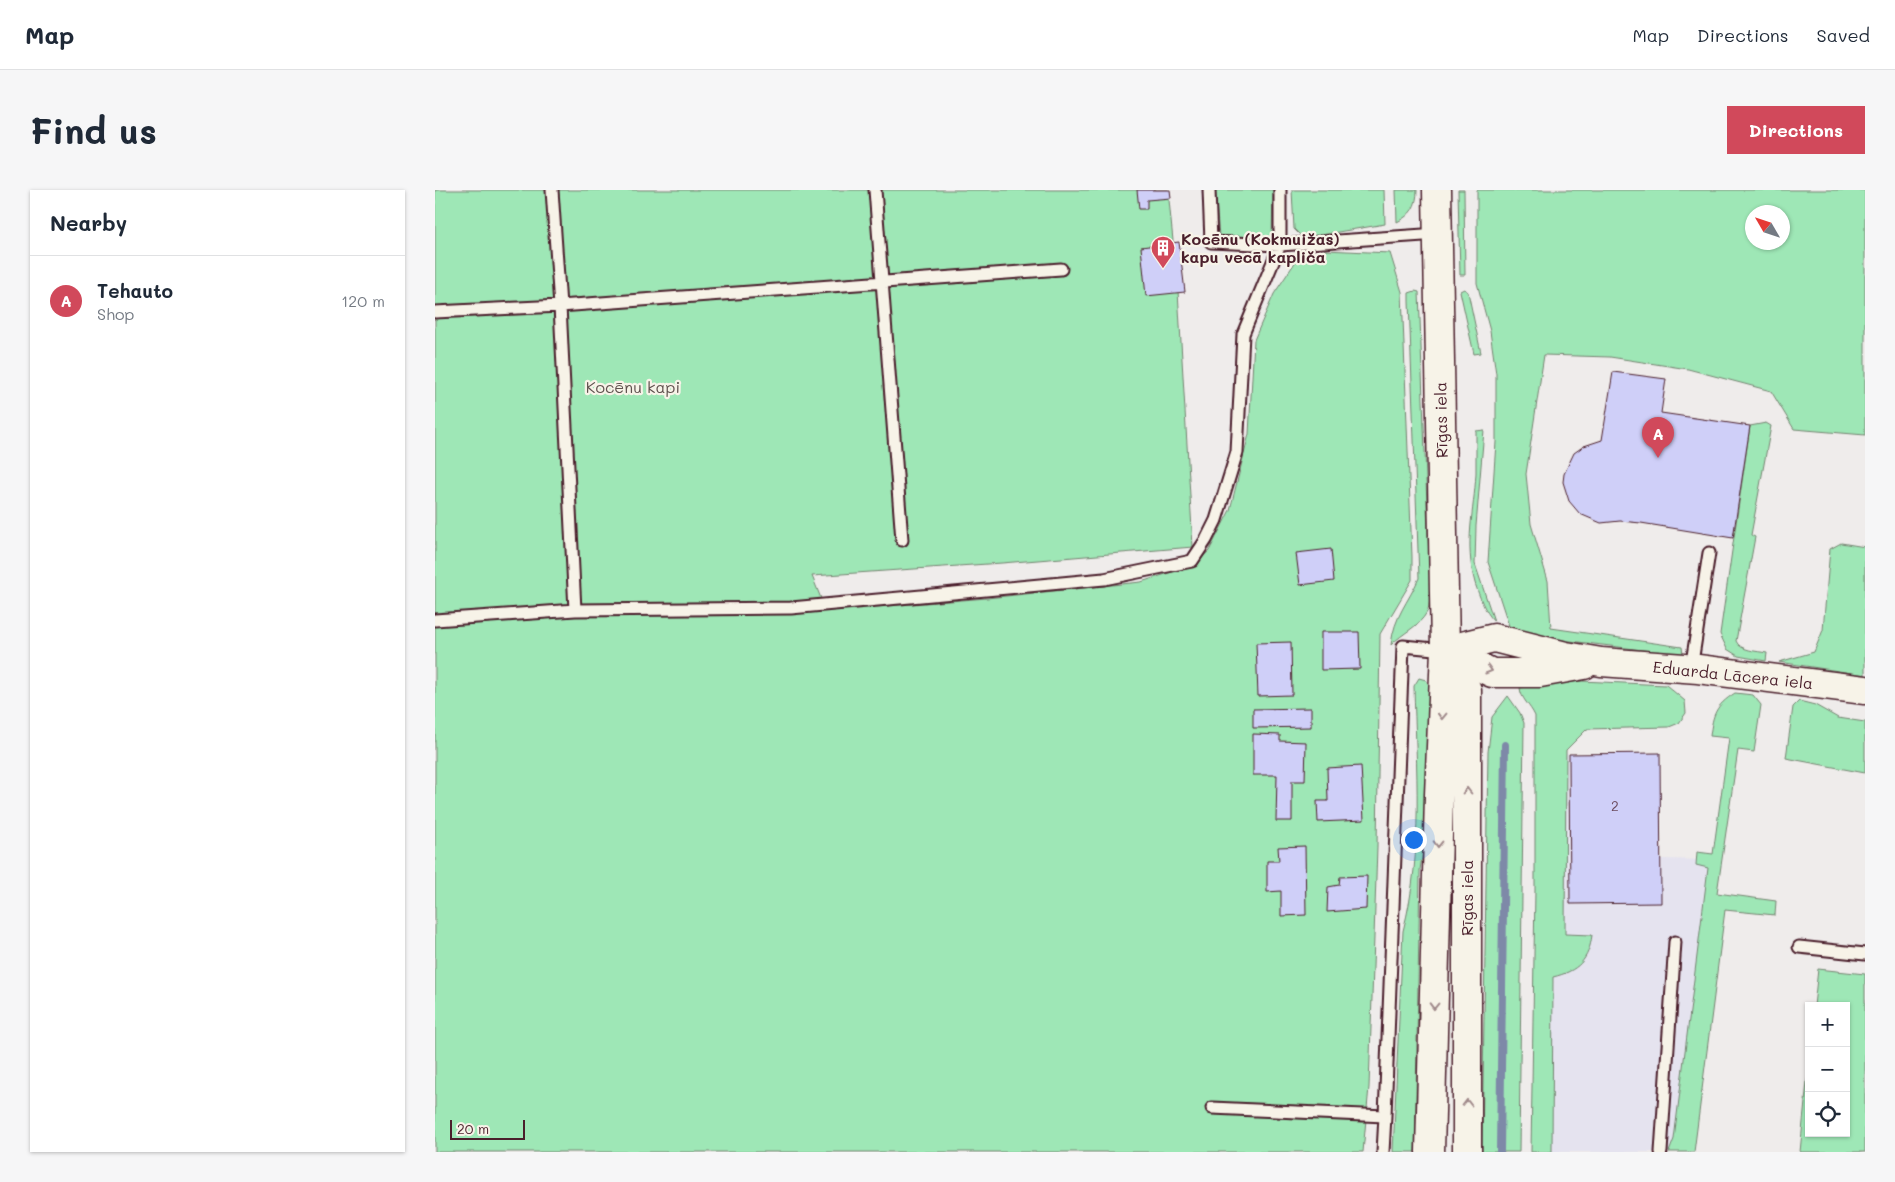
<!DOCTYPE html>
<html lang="en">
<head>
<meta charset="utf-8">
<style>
	body { margin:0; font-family:Mali,sans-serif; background:#f6f6f7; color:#1f2937 }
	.controls { position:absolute; right:15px; bottom:15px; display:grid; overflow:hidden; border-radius:0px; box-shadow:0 1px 4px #0004 }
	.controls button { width:45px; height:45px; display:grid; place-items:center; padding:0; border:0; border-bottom:1px solid #e0e1e3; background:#fff; color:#1f2937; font:25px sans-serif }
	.compass { position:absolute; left:1310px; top:15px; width:45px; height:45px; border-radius:50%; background:#fff; box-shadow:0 1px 4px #0004; rotate:309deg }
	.scale { position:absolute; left:15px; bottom:12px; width:75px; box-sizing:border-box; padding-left:5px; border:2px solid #4a1f2b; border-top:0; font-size:14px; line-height:18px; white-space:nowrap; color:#4a1f2b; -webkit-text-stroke:4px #f7f3e8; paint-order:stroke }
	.you { position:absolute; left:978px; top:649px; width:18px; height:18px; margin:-12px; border:4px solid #fff; border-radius:50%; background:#1a73e8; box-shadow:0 0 0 8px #1a73e833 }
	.badge { display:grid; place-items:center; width:32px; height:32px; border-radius:50%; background:#d1495b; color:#fff; font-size:16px; font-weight:700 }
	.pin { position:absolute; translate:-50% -41px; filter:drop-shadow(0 1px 2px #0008) }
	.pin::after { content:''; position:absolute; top:26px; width:18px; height:15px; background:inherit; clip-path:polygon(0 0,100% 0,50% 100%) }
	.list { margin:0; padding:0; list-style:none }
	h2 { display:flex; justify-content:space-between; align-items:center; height:65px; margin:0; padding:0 20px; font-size:21px }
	h2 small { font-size:16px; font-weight:400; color:#747a83 }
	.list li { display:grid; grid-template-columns:32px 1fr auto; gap:15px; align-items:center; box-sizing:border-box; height:90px; padding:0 20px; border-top:1px solid #e0e1e3 }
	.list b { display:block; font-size:19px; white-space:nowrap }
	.list p { margin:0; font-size:16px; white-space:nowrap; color:#747a83 }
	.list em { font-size:16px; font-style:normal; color:#747a83 }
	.icon { flex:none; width:28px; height:28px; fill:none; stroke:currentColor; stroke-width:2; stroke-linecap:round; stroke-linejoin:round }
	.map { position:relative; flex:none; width:1430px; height:962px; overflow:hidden; border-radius:0px }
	header { display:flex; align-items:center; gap:30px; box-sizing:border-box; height:70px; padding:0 25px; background:#fff; border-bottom:1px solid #e0e1e3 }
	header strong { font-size:24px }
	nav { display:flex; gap:28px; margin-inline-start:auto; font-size:18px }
	.intro { display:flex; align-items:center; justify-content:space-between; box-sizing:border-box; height:120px; padding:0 30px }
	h1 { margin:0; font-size:35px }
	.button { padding:12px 22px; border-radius:0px; background:#d1495b; color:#fff; font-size:18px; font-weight:700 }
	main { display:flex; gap:30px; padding:0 30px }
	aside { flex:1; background:#fff; border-radius:0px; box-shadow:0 1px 4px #0004 }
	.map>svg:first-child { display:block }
	.built { fill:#e5e3ef }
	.green { fill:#9ee7b6; stroke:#748370; fill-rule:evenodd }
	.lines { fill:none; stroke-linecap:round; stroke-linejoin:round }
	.stream { stroke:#7e89a8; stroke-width:8 }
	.building { fill:#cfcff8; stroke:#4a1f2b }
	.service-casing { stroke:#4a1f2b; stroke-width:15 }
	.tertiary-casing { stroke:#4a1f2b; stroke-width:31 }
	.primary-casing { stroke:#4a1f2b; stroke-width:31 }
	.service { stroke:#f7f3e8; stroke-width:11 }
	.tertiary { stroke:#f7f3e8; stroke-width:28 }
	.primary { stroke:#f7f3e8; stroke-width:28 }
	.oneway { stroke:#a0898a }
	.labels { text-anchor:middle; stroke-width:4.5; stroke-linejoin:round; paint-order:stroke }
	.number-label { font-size:14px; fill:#6b4b5e }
	.poi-label { font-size:16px; font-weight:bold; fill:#4a1f2b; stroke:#f7f3e8; text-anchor:start }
	.park-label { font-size:16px; fill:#5f514e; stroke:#f7f3e8 }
	.street-label { font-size:16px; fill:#4a1f2b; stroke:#f7f3e8 }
</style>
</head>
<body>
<header>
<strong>Map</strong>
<nav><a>Map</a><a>Directions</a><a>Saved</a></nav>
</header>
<div class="intro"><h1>Find us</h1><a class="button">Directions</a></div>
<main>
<aside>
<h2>Nearby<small></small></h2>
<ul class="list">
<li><span class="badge">A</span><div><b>Tehauto</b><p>Shop</p></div><em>120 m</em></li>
</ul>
</aside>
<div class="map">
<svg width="1430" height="962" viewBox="0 0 1430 962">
	<rect width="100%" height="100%" fill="#efeceb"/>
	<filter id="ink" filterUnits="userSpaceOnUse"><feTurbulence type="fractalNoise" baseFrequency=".02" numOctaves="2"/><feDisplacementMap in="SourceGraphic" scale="10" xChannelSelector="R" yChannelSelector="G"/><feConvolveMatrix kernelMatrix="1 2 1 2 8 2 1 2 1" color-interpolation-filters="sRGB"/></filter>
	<g filter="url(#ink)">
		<path class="built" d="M 1120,562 L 1134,564 L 1135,714 L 1226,713 L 1226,669 L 1280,670 L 1245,962 L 1117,962 Z"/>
		<path class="green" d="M 0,0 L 733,0 L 743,101 L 758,357 L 567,373 L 377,386 L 391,421 L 552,408 L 706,392 L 759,375 L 774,361 L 795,320 L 814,244 L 819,150 L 839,104 L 861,71 L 890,60 L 955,63 L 967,102 L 977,367 L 977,390 L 945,444 L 942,657 L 934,897 L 928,962 L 0,962 Z
			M 780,0 L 838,0 L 837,49 L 784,46 Z
			M 857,0 L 949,0 L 950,34 L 868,48 L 859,39 Z
			M 961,0 L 982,0 C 982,16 976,25 962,32 Z
			M 1023,0 L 1029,0 L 1030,85 L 1025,85 Z
			M 1042,0 L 1430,0 L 1430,245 L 1359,239 L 1336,201 L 1253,179 L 1175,167 L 1109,165 L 1091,284 L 1096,334 L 1113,391 L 1116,438 L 1247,457 L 1248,465 L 1103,447 L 1074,436 L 1053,372 L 1061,252 L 1061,184 L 1055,141 L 1042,93 ZM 1318,22 L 1348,22 L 1348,52 L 1318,52 Z
			M 1029,99 L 1033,102 L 1046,163 L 1039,164 L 1025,101 Z
			M 980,101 L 984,102 L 995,397 C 995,405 995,415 992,422 C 984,437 967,443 956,455 C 959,426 973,413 984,388 L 974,111 L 974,103 Z
			M 1331,233 L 1336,236 L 1316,345 L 1320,347 L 1301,451 C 1305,461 1322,461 1332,463 L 1331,471 L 1303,466 L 1292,459 L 1285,444 L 1315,236 Z
			M 1049,240 L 1041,336 L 1040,374 L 1059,431 C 1049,420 1045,408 1040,393 C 1029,353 1039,323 1041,283 C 1041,269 1041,255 1041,241 Z
			M 1406,353 L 1430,357 L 1430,485 L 1344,472 L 1379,462 L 1388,440 L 1395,359 Z
			M 984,488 L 991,490 L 994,495 L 995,539 L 991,639 L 985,680 L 980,962 L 958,962 L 968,741 C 989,662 981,577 979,496 Z
			M 1146,491 L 1231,495 L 1250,511 L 1251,523 L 1244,533 L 1234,537 L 1152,539 L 1131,560 L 1130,744 L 1157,745 C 1154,770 1143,781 1118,787 L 1117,962 L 1096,962 L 1100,700 L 1100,526 C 1095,515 1086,509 1085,498 Z
			M 1300,503 L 1318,505 L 1326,515 L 1319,562 L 1303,560 L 1282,703 L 1341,711 L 1340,725 L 1290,720 L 1259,962 L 1234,962 L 1239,949 L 1273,678 L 1261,675 L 1262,662 L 1278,664 L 1294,548 L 1275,546 C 1278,524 1280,516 1300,503 Z
			M 1073,506 L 1085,523 L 1089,533 L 1084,962 L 1047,962 L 1053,562 L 1057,527 Z
			M 1364,511 L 1380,515 L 1403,528 L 1430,532 L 1430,583 L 1351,568 L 1358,517 Z
			M 1383,779 L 1430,784 L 1430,962 L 1365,962 L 1374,872 L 1374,943 L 1411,943 L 1411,816 L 1379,816 Z"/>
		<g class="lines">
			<path class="stream" d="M 1065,962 L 1070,555"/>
		</g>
		<path class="building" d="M 702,0 L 735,0 L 736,8 L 712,10 L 712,19 L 704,19 Z
			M 744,52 L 750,102 L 711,106 L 706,57 Z
			M 1178,182 L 1231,189 L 1226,223 L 1315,236 L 1298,348 L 1206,333 L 1185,331 L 1166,333 L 1145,324 L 1134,311 L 1128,292 L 1129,284 L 1139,263 L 1149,256 L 1167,250 Z
			M 896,359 L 899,391 L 865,395 L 861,363 Z
			M 886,442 L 924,442 L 925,479 L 886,480 Z
			M 856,452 L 857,505 L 823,506 L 821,453 Z
			M 876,518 L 876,537 L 818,538 L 818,519 Z
			M 818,544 L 845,545 L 845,551 L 871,552 L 870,591 L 857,591 L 857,631 L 841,631 L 842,585 L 818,585 Z
			M 1225,563 L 1226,713 L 1135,714 L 1134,564 Z
			M 926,576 L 929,630 L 883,632 L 882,611 L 893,611 L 892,578 Z
			M 870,656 L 871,725 L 846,726 L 846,701 L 832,702 L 832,671 L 844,671 L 843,657 Z
			M 932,686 L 931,719 L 892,722 L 893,697 L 904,695 L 905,687 Z"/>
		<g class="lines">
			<defs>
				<path id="service" d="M 117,0 L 125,116 L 140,420
					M 440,0 L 467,350
					M 774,0 L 776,52 L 845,55 L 1003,44
					M 0,122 L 125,116 L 626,79
					M 0,430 L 140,420 L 356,418 L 669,389 L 757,371 L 771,350 L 781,330 L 802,262 L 808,144 L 845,55 L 845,0
					M 1262,478 L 1258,466 L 1274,363
					M 1364,757 L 1430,764
					M 777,918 L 950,926 L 968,456 L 1010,460
					M 948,962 L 950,926
					M 1226,962 L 1240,752"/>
				<path id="tertiary" d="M 1010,460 L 1059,448 L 1131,466 L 1166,472 L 1263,479 L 1430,500
					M 1010,460 L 1057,483 L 1105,483 L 1149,475"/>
				<path id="primary" d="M 1010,460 L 1032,500 L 1032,962
					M 995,962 L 1004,605 L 1010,460 L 1002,0"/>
			</defs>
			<use href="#service" class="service-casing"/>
			<use href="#tertiary" class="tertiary-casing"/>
			<use href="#primary" class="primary-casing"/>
			<use href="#service" class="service"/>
			<use href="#tertiary" class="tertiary"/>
			<use href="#primary" class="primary"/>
		</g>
		<defs><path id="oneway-chevron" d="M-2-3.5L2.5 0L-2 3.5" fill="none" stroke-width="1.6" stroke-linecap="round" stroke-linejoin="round" transform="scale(1.25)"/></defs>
		<g class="oneway">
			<use href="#oneway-chevron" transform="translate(1054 480) rotate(17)"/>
			<use href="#oneway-chevron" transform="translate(1007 526) rotate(92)"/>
			<use href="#oneway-chevron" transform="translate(1032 601) rotate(-90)"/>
			<use href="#oneway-chevron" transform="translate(1003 654) rotate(91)"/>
			<use href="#oneway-chevron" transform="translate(999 816) rotate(91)"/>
			<use href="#oneway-chevron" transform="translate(1032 913) rotate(-90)"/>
		</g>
	</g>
	<defs>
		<symbol id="building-pin" viewBox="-11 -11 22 30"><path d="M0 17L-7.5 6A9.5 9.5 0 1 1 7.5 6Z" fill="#d1495b" stroke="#f7f3e8"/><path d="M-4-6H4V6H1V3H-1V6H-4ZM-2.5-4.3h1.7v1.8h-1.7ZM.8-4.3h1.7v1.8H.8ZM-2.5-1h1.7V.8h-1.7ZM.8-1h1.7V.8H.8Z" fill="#fff"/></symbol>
	</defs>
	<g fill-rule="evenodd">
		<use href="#building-pin" x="714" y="44" width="28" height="38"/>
	</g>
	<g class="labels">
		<g class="number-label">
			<text x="1180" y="621">2</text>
		</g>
		<g class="poi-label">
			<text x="746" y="55">Kocēnu (Kokmuižas)<tspan x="746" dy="18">kapu vecā kapliča</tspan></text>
		</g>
		<g class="park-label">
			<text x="198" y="203">Kocēnu kapi</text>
		</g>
		<g class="street-label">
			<text transform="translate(1006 230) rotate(-91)" y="6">Rīgas iela</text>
			<text transform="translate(1298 485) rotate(6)" y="6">Eduarda Lācera iela</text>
			<text transform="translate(1032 708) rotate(-90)" y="6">Rīgas iela</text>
		</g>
	</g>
</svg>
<div class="controls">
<button>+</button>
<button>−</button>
<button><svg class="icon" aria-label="locate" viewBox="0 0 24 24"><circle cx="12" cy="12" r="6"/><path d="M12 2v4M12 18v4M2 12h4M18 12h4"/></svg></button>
</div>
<svg class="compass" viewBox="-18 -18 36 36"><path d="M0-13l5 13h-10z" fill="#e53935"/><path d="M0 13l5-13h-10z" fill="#747a83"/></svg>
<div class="scale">20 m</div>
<div class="you"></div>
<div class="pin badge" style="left:1223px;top:268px">A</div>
</div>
</main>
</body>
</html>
